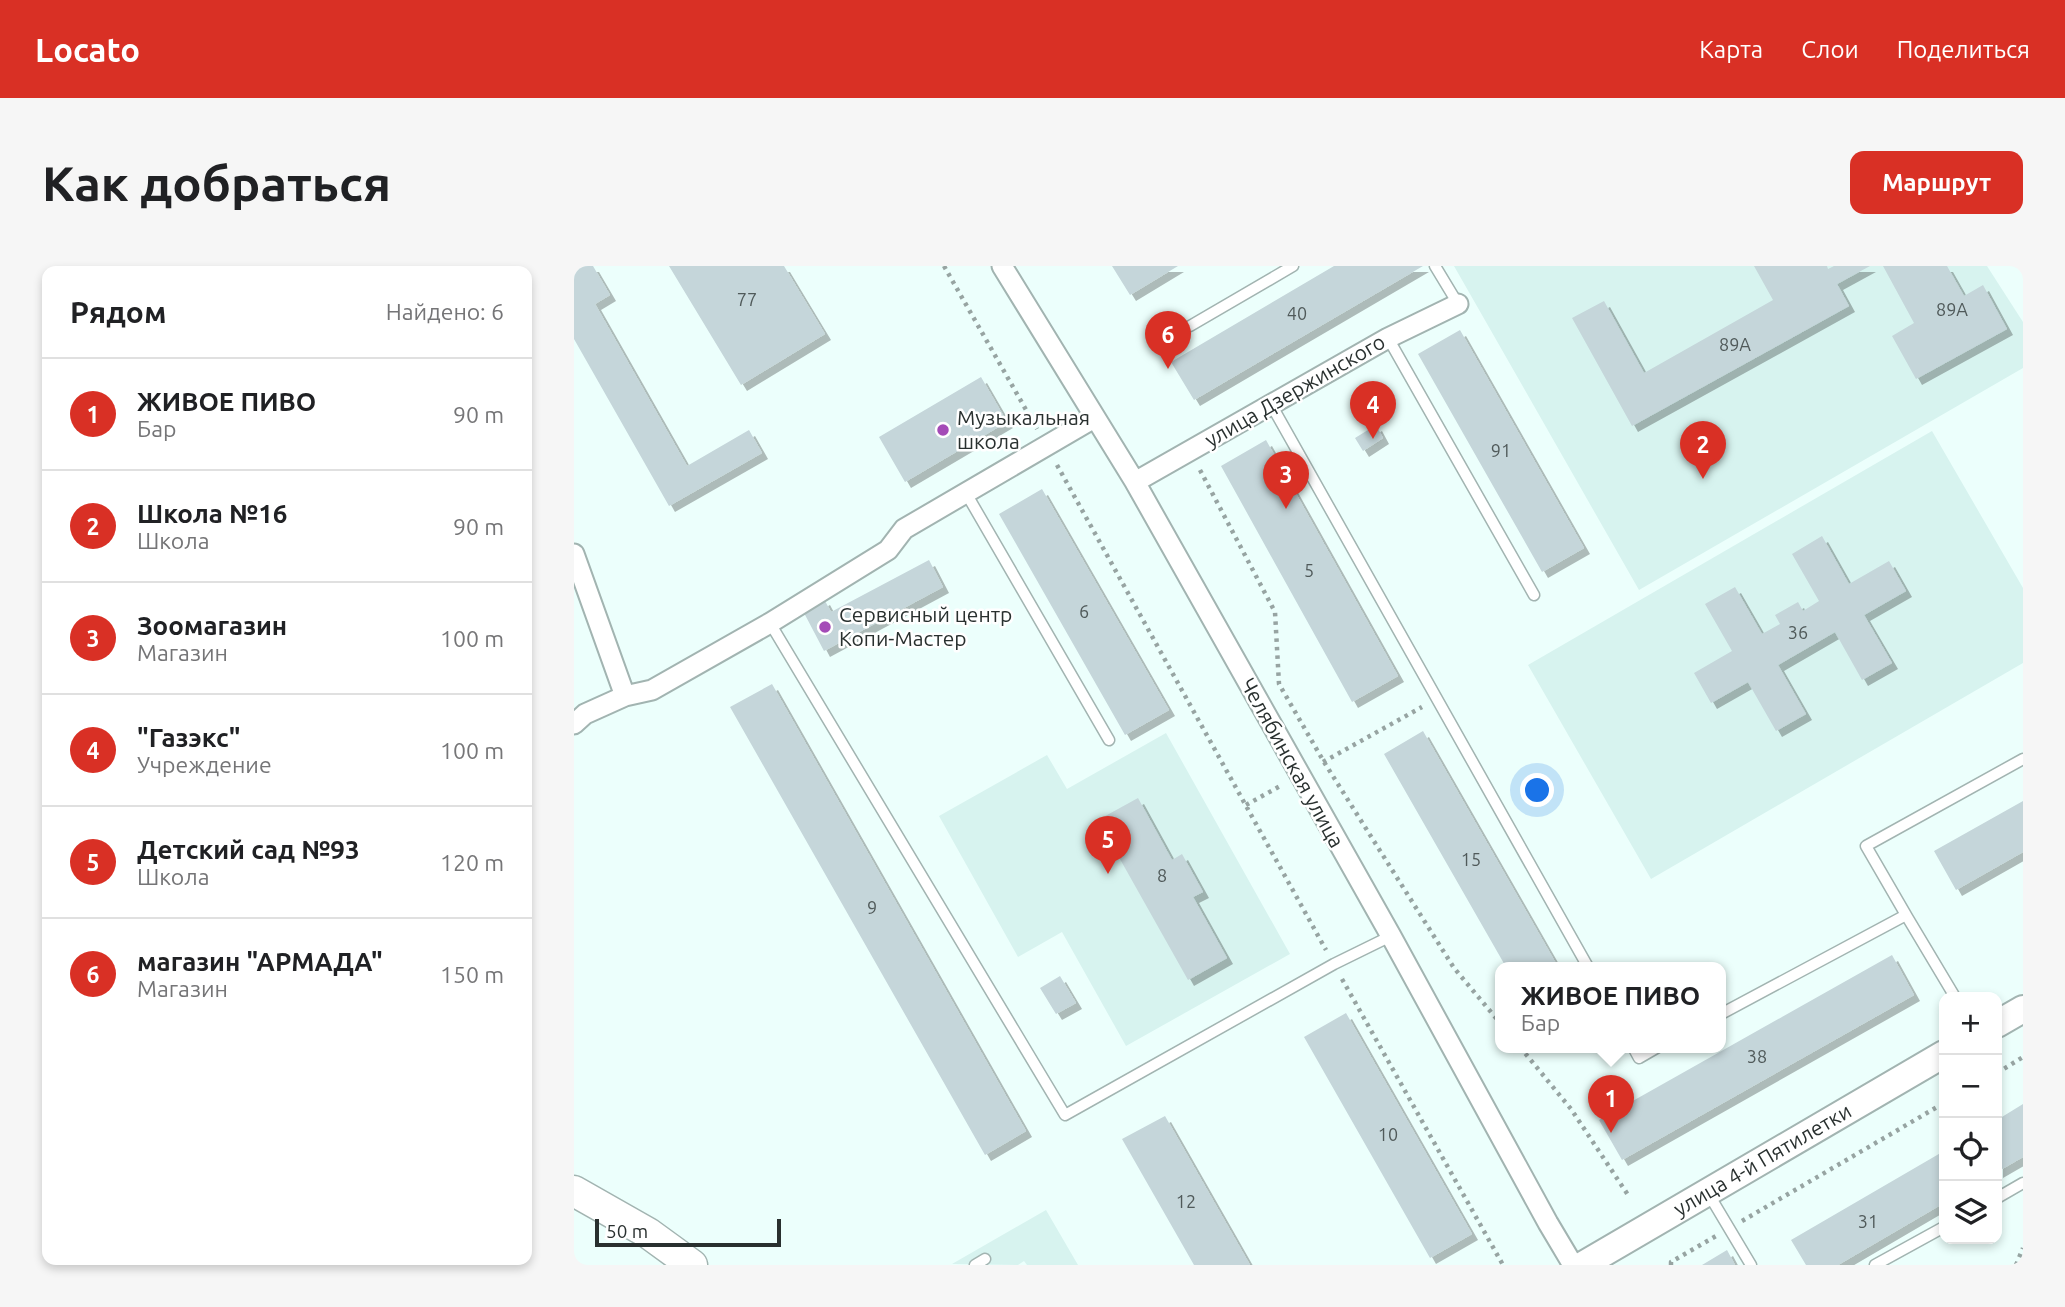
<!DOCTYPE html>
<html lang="ru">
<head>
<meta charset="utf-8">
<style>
	body { margin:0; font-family:Ubuntu,sans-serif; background:#f6f6f6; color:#202124 }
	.controls { position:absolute; right:21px; bottom:21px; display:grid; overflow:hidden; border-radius:14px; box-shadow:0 4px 10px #0003 }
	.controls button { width:63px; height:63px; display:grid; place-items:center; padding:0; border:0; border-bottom:2px solid #e0e0e0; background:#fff; color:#202124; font:35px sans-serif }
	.scale { position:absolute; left:21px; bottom:18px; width:186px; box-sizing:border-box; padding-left:7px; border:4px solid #29302f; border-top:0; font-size:19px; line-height:24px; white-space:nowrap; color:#29302f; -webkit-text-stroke:5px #fff; paint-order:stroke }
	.you { position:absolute; left:964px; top:525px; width:24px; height:24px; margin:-18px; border:5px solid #fff; border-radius:50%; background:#1a73e8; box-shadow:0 0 0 10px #1a73e833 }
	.badge { display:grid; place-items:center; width:46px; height:46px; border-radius:50%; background:#d93025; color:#fff; font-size:23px; font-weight:700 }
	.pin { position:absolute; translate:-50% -58px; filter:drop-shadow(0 2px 4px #0008) }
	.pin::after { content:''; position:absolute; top:37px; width:24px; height:21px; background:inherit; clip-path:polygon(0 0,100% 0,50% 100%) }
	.popup { position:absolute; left:921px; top:696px; width:231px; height:91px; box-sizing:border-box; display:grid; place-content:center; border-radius:14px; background:#fff; filter:drop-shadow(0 2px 5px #0005); font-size:23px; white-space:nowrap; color:#757577 }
	.popup b { font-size:26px; color:#202124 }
	.popup::after { content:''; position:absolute; left:50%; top:100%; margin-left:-14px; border:14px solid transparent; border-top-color:#fff }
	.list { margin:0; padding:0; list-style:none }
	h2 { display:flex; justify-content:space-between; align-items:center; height:91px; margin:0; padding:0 28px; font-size:30px }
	h2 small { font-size:23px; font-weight:400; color:#757577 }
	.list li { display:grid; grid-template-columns:46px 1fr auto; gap:21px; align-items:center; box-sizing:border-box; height:112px; padding:0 28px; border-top:2px solid #e0e0e0 }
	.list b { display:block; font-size:26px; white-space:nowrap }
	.list p { margin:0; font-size:23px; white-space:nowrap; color:#757577 }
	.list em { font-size:23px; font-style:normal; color:#757577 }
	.icon { flex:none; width:38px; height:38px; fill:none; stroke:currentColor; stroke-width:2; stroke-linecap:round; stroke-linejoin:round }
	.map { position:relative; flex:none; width:1449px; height:999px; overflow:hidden; border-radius:14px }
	header { display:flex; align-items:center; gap:42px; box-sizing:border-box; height:98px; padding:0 35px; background:#d93025; color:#fff }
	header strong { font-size:33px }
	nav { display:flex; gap:38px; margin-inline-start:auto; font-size:24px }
	.intro { display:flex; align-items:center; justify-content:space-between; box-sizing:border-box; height:168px; padding:0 42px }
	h1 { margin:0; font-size:49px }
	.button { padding:18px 32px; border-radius:14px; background:#d93025; color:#fff; font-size:24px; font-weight:700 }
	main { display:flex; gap:42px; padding:0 42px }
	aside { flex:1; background:#fff; border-radius:14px; box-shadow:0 4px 10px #0003 }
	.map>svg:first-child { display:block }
	.built { fill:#d7f3ef }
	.building { fill:#c5d6da; filter:url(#shadow) }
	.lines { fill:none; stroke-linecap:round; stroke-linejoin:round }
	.lane-casing { stroke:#a2b4b1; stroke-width:13 }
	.street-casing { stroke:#a2b4b1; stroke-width:23 }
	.secondary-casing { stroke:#a2b4b1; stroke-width:30 }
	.primary-casing { stroke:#a2b4b1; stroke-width:33 }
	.path { stroke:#97a4a2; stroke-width:4.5; stroke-dasharray:3.5 5; stroke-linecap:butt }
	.lane { stroke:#fff; stroke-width:10 }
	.street { stroke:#fff; stroke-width:19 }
	.secondary { stroke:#fff; stroke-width:26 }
	.primary { stroke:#fff; stroke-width:30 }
	.poi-dot { fill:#a44bb7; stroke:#fff; stroke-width:2.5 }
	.labels { text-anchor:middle; stroke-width:5; stroke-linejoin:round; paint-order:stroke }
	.number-label { font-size:18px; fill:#505a5a }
	.street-label { font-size:21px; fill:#29302f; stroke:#fff }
	.poi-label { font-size:21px; fill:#29302f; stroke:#fff; text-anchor:start }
</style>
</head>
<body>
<header>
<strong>Locato</strong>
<nav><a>Карта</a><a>Слои</a><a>Поделиться</a></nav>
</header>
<div class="intro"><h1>Как добраться</h1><a class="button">Маршрут</a></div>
<main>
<aside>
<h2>Рядом<small>Найдено: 6</small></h2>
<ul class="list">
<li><span class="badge">1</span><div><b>ЖИВОЕ ПИВО</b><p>Бар</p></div><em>90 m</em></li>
<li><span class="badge">2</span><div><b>Школа №16</b><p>Школа</p></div><em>90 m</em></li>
<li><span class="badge">3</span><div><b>Зоомагазин</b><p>Магазин</p></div><em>100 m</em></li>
<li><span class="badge">4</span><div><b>&quot;Газэкс&quot;</b><p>Учреждение</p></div><em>100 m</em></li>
<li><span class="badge">5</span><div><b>Детский сад №93</b><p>Школа</p></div><em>120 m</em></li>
<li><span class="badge">6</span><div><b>магазин &quot;АРМАДА&quot;</b><p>Магазин</p></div><em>150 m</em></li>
</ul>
</aside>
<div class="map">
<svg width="1449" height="999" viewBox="0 0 1449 999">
	<defs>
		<filter id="shadow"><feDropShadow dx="6" dy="6" stdDeviation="0" flood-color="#0004"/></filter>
	</defs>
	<rect width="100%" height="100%" fill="#ecfffc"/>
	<path class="built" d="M 880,0 L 1413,0 L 1449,56 L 1449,102 L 1065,324 Z
		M 1358,165 L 1449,322 L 1449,397 L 1077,613 L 954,399 Z
		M 592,467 L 716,688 L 552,780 L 488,666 L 444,691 L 365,550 L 473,489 L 493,523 Z
		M 472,944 L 504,999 L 453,999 L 450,995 L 444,999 L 378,998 Z"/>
	<path class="building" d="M 2,0 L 19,0 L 36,29 L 21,38 L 113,200 L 175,164 L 188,187 L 95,240 L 0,73 L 0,1 Z
		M 95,0 L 210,0 L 251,68 L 167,119 Z
		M 538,0 L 604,0 L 556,29 Z
		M 760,0 L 849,0 L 620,134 L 597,96 Z
		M 1180,0 L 1253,0 L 1254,3 L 1260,0 L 1296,0 L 1263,18 L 1275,40 L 1058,160 L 998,52 L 1030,35 L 1070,107 L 1199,34 Z
		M 1309,0 L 1373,0 L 1390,30 L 1409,19 L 1433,63 L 1342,113 L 1318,70 L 1340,57 Z
		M 886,64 L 1010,282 L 968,306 L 844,88 Z
		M 407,111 L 433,156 L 331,216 L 305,171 Z
		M 802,159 L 809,172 L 789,185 L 781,172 Z
		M 692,174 L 824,410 L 778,436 L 647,200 Z
		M 468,223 L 595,444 L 551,469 L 425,248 Z
		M 1248,270 L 1275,318 L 1315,295 L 1332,325 L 1290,349 L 1318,397 L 1288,414 L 1261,366 L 1204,399 L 1232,448 L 1202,465 L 1174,416 L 1137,437 L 1120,407 L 1158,385 L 1131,338 L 1161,321 L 1188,368 L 1206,358 L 1201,349 L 1224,336 L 1229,345 L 1245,335 L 1218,288 Z
		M 355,294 L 369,321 L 250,385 L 229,345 L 250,333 L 257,346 Z
		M 198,418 L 452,865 L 411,889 L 156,441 Z
		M 849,465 L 984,701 L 932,701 L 810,488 Z
		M 564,532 L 598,594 L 608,588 L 629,626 L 619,631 L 653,692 L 614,714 L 524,554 Z
		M 1449,535 L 1449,586 L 1382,624 L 1360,585 Z
		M 1318,689 L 1340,729 L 1048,894 L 1025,854 Z
		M 486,710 L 502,737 L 482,748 L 466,722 Z
		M 772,747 L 898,968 L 856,992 L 730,771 Z
		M 1449,838 L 1449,891 L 1423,906 L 1423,854 Z
		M 591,850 L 676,999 L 620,999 L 548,873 Z
		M 1370,885 L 1370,937 L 1264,999 L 1232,999 L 1217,974 Z
		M 1153,984 L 1161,999 L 1128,999 Z"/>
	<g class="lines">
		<defs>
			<path id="lane" d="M 861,0 L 884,38
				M 616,60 L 719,0
				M 814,72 L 960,329
				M 698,140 L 1014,701
				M 392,227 L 535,474
				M 196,357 L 491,849 L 760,698 L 817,670
				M 1332,649 L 1292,580 L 1449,493
				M 1147,748 L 1332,649 L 1381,731
				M 1059,781 L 1065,792 L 1084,781
				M 1134,927 L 1177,999
				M 1423,932 L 1449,917
				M 401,999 L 411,993
				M 1301,999 L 1370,961"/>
			<path id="street" d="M 428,0 L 561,216 L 817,670 L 974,957 L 999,999
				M 561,216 L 814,72 L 884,38
				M 0,288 L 51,430
				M 0,458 L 11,448 L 51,430 L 78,424 L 196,357 L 314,284 L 330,263 L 520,152"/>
			<g id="secondary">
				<path d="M 1423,758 L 1449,743"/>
				<path id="s1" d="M 1009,999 L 1370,788"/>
			</g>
			<path id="primary" d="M 0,925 L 74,967 L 118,999"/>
		</defs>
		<use href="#lane" class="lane-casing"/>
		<use href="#street" class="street-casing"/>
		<use href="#secondary" class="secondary-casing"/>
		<use href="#primary" class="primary-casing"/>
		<path class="path" d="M 370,0 L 463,163
			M 483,199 L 752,684
			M 626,204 L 701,346 L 705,418 L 750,496 L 880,702 L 927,758
			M 749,496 L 848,441
			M 672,539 L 708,519
			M 768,713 L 929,999
			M 946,781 L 997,843 L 1056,932
			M 1423,807 L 1449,791
			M 1168,955 L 1370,837
			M 1097,999 L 1097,996 L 1142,970
			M 1442,999 L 1449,982"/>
		<use href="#lane" class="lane"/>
		<use href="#street" class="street"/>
		<use href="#secondary" class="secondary"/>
		<use href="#primary" class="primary"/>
	</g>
	<g class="poi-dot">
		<circle cx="369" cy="164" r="7"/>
		<circle cx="251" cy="361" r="7"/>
	</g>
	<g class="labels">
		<g class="number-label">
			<text x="173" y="40">77</text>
			<text x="1378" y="50">89А</text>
			<text x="723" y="54">40</text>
			<text x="1161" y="85">89А</text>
			<text x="927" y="191">91</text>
			<text x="735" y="311">5</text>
			<text x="510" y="352">6</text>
			<text x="1224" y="373">36</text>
			<text x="897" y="600">15</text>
			<text x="588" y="616">8</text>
			<text x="298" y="648">9</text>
			<text x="1183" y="797">38</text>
			<text x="814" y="875">10</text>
			<text x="612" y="942">12</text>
			<text x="1294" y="962">31</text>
		</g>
		<g class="street-label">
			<text transform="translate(721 125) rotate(-30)" y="7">улица Дзержинского</text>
			<text transform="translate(718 497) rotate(61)" y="7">Челябинская улица</text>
			<text dy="7" stroke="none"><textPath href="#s1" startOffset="208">улица 4-й Пятилетки</textPath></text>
		</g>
		<g class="poi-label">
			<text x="383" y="159">Музыкальная<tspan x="383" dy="24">школа</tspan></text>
			<text x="265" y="356">Сервисный центр<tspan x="265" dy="24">Копи-Мастер</tspan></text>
		</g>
	</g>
</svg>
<div class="controls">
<button>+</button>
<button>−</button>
<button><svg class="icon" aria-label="locate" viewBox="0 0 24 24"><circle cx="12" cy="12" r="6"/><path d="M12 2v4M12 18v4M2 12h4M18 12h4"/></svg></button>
<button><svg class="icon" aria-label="layers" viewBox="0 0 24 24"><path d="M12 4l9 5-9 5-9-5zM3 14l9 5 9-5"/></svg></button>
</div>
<div class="scale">50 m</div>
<div class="you"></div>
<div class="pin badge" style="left:1037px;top:867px">1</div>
<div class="popup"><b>ЖИВОЕ ПИВО</b>Бар</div>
<div class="pin badge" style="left:1129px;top:213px">2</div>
<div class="pin badge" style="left:712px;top:243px">3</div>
<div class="pin badge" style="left:799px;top:173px">4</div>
<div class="pin badge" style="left:534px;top:608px">5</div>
<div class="pin badge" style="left:594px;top:103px">6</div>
</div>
</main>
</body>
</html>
